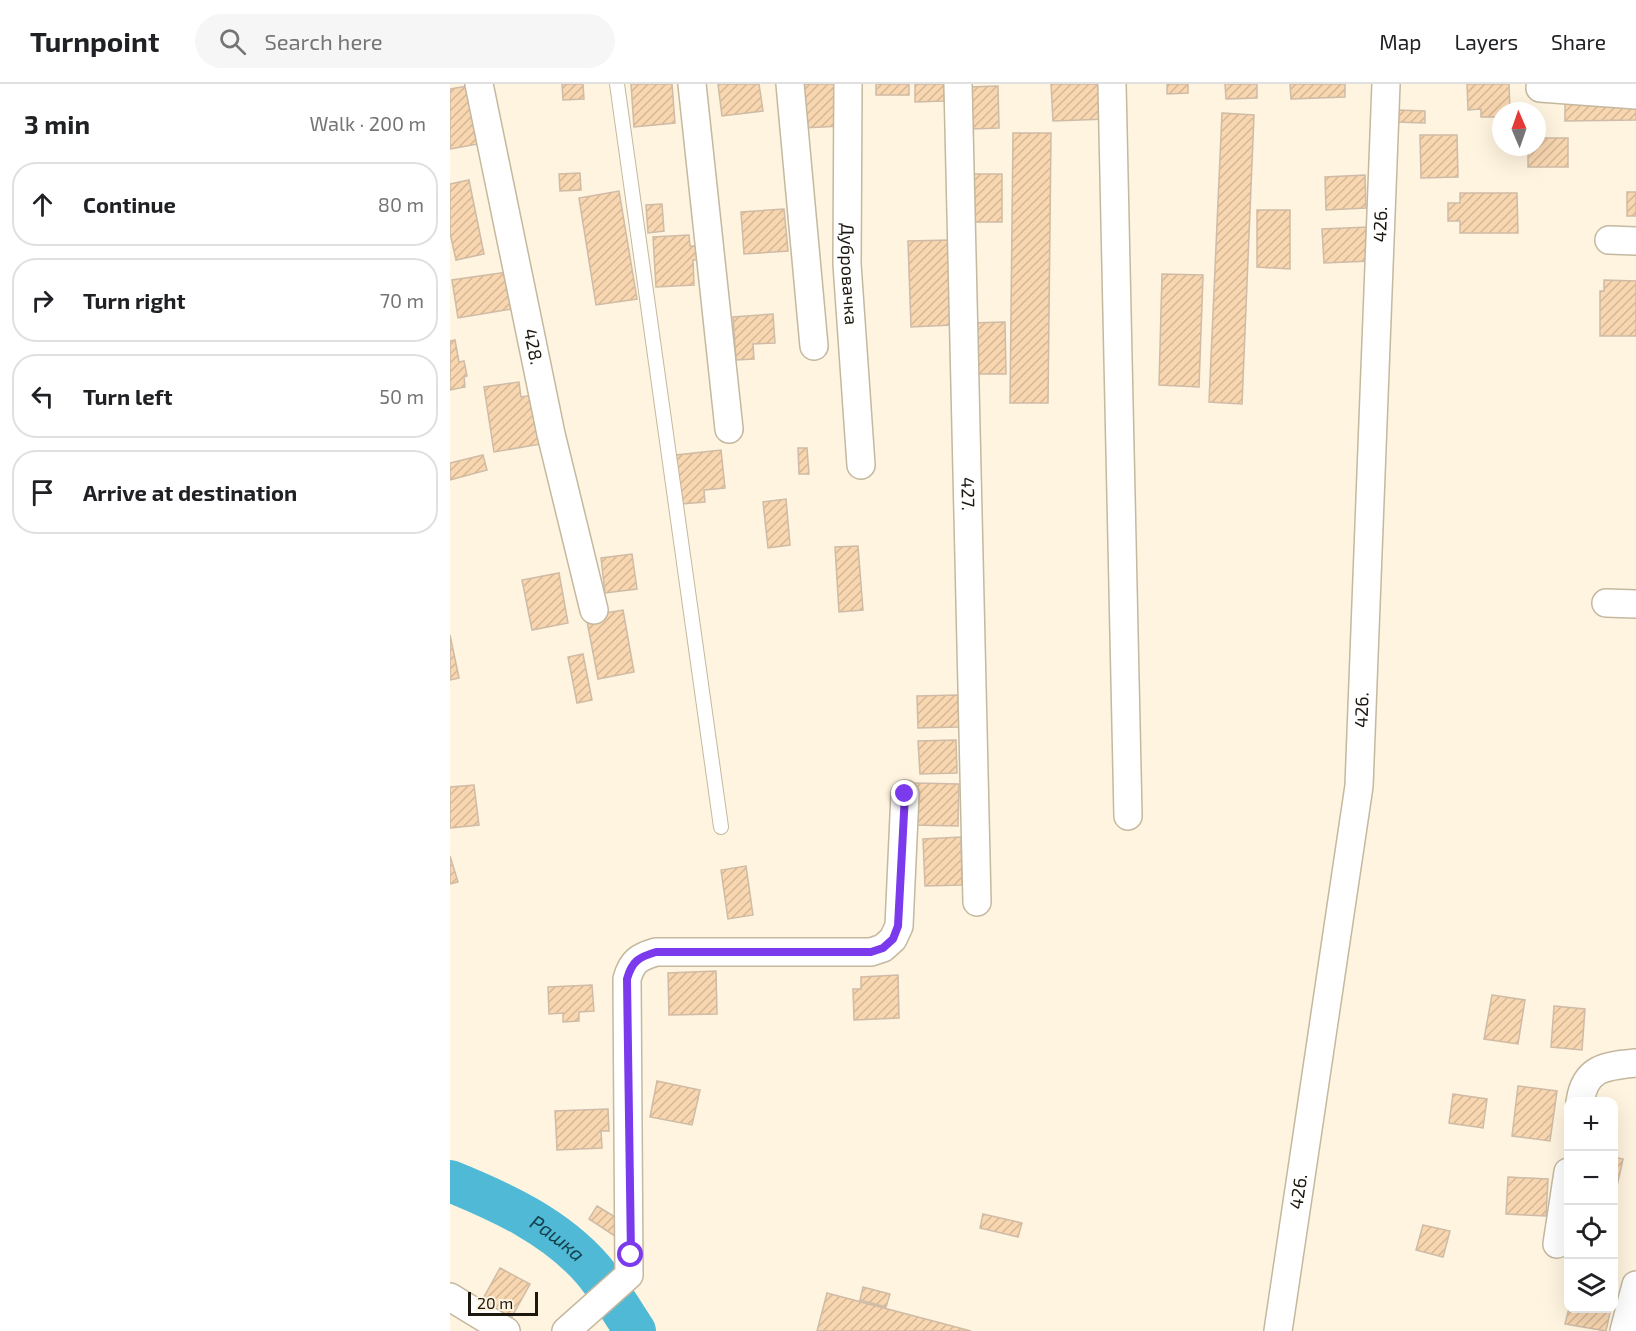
<!DOCTYPE html>
<html lang="en">
<head>
<meta charset="utf-8">
<style>
	body { margin:0; font-family:"Exo 2",sans-serif; background:#f6f6f6; color:#202124 }
	.controls { position:absolute; right:18px; bottom:18px; display:grid; overflow:hidden; border-radius:12px; box-shadow:0 6px 24px #0002 }
	.controls button { width:54px; height:54px; display:grid; place-items:center; padding:0; border:0; border-bottom:2px solid #e0e0e0; background:#fff; color:#202124; font:30px sans-serif }
	.compass { position:absolute; left:1042px; top:18px; width:54px; height:54px; border-radius:50%; background:#fff; box-shadow:0 6px 24px #0002; rotate:358deg }
	.scale { position:absolute; left:18px; bottom:15px; width:70px; box-sizing:border-box; padding-left:6px; border:3px solid #1d180f; border-top:0; font-size:16px; line-height:21px; white-space:nowrap; color:#1d180f; -webkit-text-stroke:4px #fef4df; paint-order:stroke }
	.stop { position:absolute; width:18px; height:18px; margin:-14px; border:4px solid #7c3aed; border-radius:50%; background:#fff }
	.stop.end { background:#7c3aed; border-color:#fff; box-shadow:0 2px 6px #0008 }
	.list { margin:0; padding:0; list-style:none }
	h2 { display:flex; justify-content:space-between; align-items:center; height:78px; margin:0; padding:0 24px; font-size:26px }
	h2 small { font-size:20px; font-weight:400; color:#757577 }
	.list li { display:grid; grid-template-columns:39px 1fr auto; gap:18px; align-items:center; box-sizing:border-box; height:84px; margin:0 12px 12px; padding:0 12px; border:2px solid #e0e0e0; border-radius:24px }
	.list b { display:block; font-size:22px; white-space:nowrap }
	.list em { font-size:20px; font-style:normal; color:#757577 }
	.icon { flex:none; width:33px; height:33px; fill:none; stroke:currentColor; stroke-width:2; stroke-linecap:round; stroke-linejoin:round }
	.map { position:relative; flex:none; width:1186px; height:1247px; overflow:hidden }
	header { display:flex; align-items:center; gap:36px; box-sizing:border-box; height:84px; padding:0 30px; background:#fff; border-bottom:2px solid #e0e0e0 }
	header strong { font-size:28px }
	nav { display:flex; gap:33px; margin-inline-start:auto; font-size:21px }
	.search { width:420px; height:54px; background:#f6f6f6; display:flex; align-items:center; gap:15px; box-sizing:border-box; padding:0 21px; border-radius:33px; color:#757577; font-size:22px }
	main { display:flex }
	aside { flex:1; background:#fff }
	.map>svg:first-child { display:block }
	.lines { fill:none; stroke-linecap:round; stroke-linejoin:round }
	.river { stroke:#50bad6; stroke-width:42 }
	.building { fill:url(#building-hatch); stroke:#cfbba6; stroke-width:1.5 }
	.lane-casing { stroke:#c4b89f; stroke-width:16 }
	.street-casing { stroke:#c4b89f; stroke-width:30 }
	.lane { stroke:#fff; stroke-width:14 }
	.street { stroke:#fff; stroke-width:27 }
	.route { stroke:#7c3aed; stroke-width:8 }
	.labels { text-anchor:middle; stroke-width:4.5; stroke-linejoin:round; paint-order:stroke }
	.street-label { font-size:18px; fill:#1d180f; stroke:#fef4df }
	.water-label { font-size:20px; font-style:italic; fill:#14434f; stroke:#fef4df }
</style>
</head>
<body>
<header>
<strong>Turnpoint</strong>
<div class="search"><svg class="icon" aria-label="search" viewBox="0 0 24 24"><circle cx="10" cy="10" r="6"/><path d="M15 15l6 6"/></svg>Search here</div>
<nav><a>Map</a><a>Layers</a><a>Share</a></nav>
</header>
<main>
<aside>
<h2>3 min<small>Walk · 200 m</small></h2>
<ul class="list">
<li><svg class="icon" aria-label="ahead" viewBox="0 0 24 24"><path d="M12 20V5M6 11l6-6 6 6"/></svg><div><b>Continue</b></div><em>80 m</em></li>
<li><svg class="icon" aria-label="right" viewBox="0 0 24 24"><path d="M7 20v-9h11M14 6l5 5-5 5"/></svg><div><b>Turn right</b></div><em>70 m</em></li>
<li><svg class="icon" aria-label="left" viewBox="0 0 24 24"><path d="M17 20v-9H6M10 6l-5 5 5 5"/></svg><div><b>Turn left</b></div><em>50 m</em></li>
<li><svg class="icon" aria-label="arrive" viewBox="0 0 24 24"><path d="M6 21V4h12l-3 4 3 4H6"/></svg><div><b>Arrive at destination</b></div></li>
</ul>
</aside>
<div class="map">
<svg width="1186" height="1247" viewBox="0 0 1186 1247">
	<defs>
		<pattern id="building-hatch" width="6" height="6" patternUnits="userSpaceOnUse" patternTransform="scale(1.5)"><rect width="6" height="6" fill="#f8d6b0"/><path d="M-1 1l2-2M0 6l6-6M5 7l2-2" fill="none" stroke="#d4b796"/></pattern>
	</defs>
	<rect width="100%" height="100%" fill="#fef4df"/>
	<g class="lines">
		<path class="river" id="s1" d="M 0,1097 C 52,1118 106,1143 143,1186 C 159,1205 172,1227 185,1247"/>
	</g>
	<path class="building" d="M 112,0 L 133,0 L 134,15 L 113,16 Z
		M 181,0 L 222,0 L 225,39 L 184,43 Z
		M 268,0 L 309,0 L 313,27 L 272,32 Z
		M 350,0 L 388,0 L 391,42 L 353,44 Z
		M 426,0 L 459,0 L 459,11 L 426,11 Z
		M 465,0 L 494,0 L 494,17 L 465,18 Z
		M 601,0 L 657,0 L 657,35 L 603,37 Z
		M 717,0 L 738,0 L 738,9 L 717,10 Z
		M 775,0 L 807,0 L 807,14 L 776,15 Z
		M 840,0 L 895,0 L 895,13 L 841,15 Z
		M 1017,0 L 1059,0 L 1060,27 L 1051,27 L 1051,33 L 1031,33 L 1031,25 L 1018,26 Z
		M 17,2 L 28,60 L 0,65 L 0,5 Z
		M 548,2 L 549,44 L 521,45 L 519,3 Z
		M 1186,16 L 1186,36 L 1115,37 L 1115,17 Z
		M 947,26 L 975,27 L 975,39 L 946,38 Z
		M 772,29 L 804,31 L 792,320 L 759,318 Z
		M 563,49 L 601,49 L 598,319 L 560,319 Z
		M 970,51 L 1007,51 L 1008,93 L 971,94 Z
		M 1087,54 L 1118,54 L 1118,83 L 1078,83 L 1078,63 L 1087,63 Z
		M 130,89 L 131,106 L 110,107 L 109,90 Z
		M 521,90 L 552,90 L 552,138 L 521,138 Z
		M 915,91 L 916,124 L 876,126 L 875,93 Z
		M 19,96 L 34,170 L 6,176 L 0,149 L 0,100 Z
		M 169,107 L 187,215 L 146,221 L 129,114 Z
		M 1177,108 L 1186,108 L 1186,132 L 1177,132 Z
		M 1010,109 L 1067,109 L 1068,149 L 1010,149 L 1010,137 L 998,137 L 998,119 L 1010,119 Z
		M 212,120 L 214,147 L 198,149 L 196,121 Z
		M 334,125 L 338,167 L 294,170 L 291,128 Z
		M 807,126 L 840,126 L 840,185 L 807,183 Z
		M 919,143 L 921,177 L 874,179 L 872,145 Z
		M 239,151 L 240,162 L 246,162 L 247,176 L 243,176 L 244,201 L 206,203 L 203,153 Z
		M 500,156 L 502,241 L 461,243 L 458,157 Z
		M 57,188 L 62,225 L 8,234 L 2,196 Z
		M 712,190 L 753,191 L 749,303 L 709,301 Z
		M 1154,196 L 1186,197 L 1186,252 L 1150,252 L 1150,207 L 1154,207 Z
		M 323,230 L 325,259 L 303,260 L 304,275 L 286,276 L 283,233 Z
		M 555,238 L 556,290 L 522,290 L 521,239 Z
		M 5,256 L 9,278 L 14,277 L 17,292 L 14,293 L 15,303 L 0,306 L 0,257 Z
		M 69,298 L 71,313 L 83,311 L 91,360 L 44,368 L 34,303 Z
		M 348,364 L 357,364 L 359,390 L 349,390 Z
		M 271,366 L 275,404 L 254,406 L 255,418 L 231,420 L 226,371 Z
		M 33,371 L 37,386 L 0,396 L 0,379 Z
		M 336,415 L 340,461 L 318,464 L 313,418 Z
		M 408,462 L 413,526 L 389,528 L 385,463 Z
		M 182,470 L 187,505 L 155,509 L 151,474 Z
		M 109,489 L 118,539 L 82,546 L 72,496 Z
		M 173,526 L 184,588 L 148,595 L 136,532 Z
		M 0,551 L 9,594 L 0,596 Z
		M 133,570 L 142,616 L 127,619 L 118,573 Z
		M 508,611 L 509,643 L 468,644 L 467,612 Z
		M 506,656 L 507,689 L 470,690 L 468,657 Z
		M 464,699 L 509,700 L 508,742 L 463,741 Z
		M 24,701 L 29,741 L 0,744 L 0,703 Z
		M 511,753 L 512,801 L 475,802 L 473,755 Z
		M 0,772 L 8,798 L 0,800 Z
		M 296,782 L 303,831 L 278,835 L 271,786 Z
		M 266,887 L 267,930 L 219,931 L 218,889 Z
		M 448,891 L 449,934 L 404,936 L 403,905 L 411,905 L 411,893 Z
		M 142,901 L 144,927 L 129,928 L 129,937 L 113,938 L 113,929 L 99,930 L 98,903 Z
		M 1042,911 L 1075,916 L 1068,960 L 1034,955 Z
		M 1104,922 L 1135,925 L 1132,966 L 1101,963 Z
		M 207,997 L 250,1006 L 242,1041 L 200,1033 Z
		M 1068,1002 L 1107,1007 L 1100,1057 L 1062,1052 Z
		M 1003,1010 L 1037,1015 L 1033,1044 L 999,1039 Z
		M 158,1025 L 159,1047 L 151,1047 L 152,1064 L 107,1066 L 105,1027 Z
		M 1164,1073 L 1173,1075 L 1167,1102 L 1164,1101 Z
		M 1058,1093 L 1098,1095 L 1096,1132 L 1056,1130 Z
		M 147,1122 L 170,1136 L 171,1156 L 139,1135 Z
		M 533,1130 L 572,1139 L 568,1153 L 530,1144 Z
		M 973,1141 L 1000,1147 L 993,1173 L 966,1166 Z
		M 50,1184 L 80,1200 L 59,1238 L 29,1222 Z
		M 413,1203 L 440,1210 L 436,1223 L 410,1216 Z
		M 377,1209 L 521,1247 L 367,1247 Z
		M 1119,1224 L 1161,1224 L 1156,1247 L 1115,1240 Z"/>
	<g class="lines">
		<defs>
			<path id="lane" d="M 167,0 L 271,743"/>
			<g id="street">
				<path id="s2" d="M 29,0 L 101,350 L 144,526"/>
				<path d="M 242,0 L 279,345"/>
				<path d="M 340,0 L 364,262"/>
				<path id="s3" d="M 398,0 L 397,180 L 411,381"/>
				<path id="s4" d="M 508,0 L 527,818"/>
				<path d="M 662,0 L 678,732"/>
				<path d="M 1090,4 L 1186,11"/>
				<path d="M 1159,156 L 1186,157"/>
				<path d="M 1156,519 L 1186,520"/>
				<path d="M 1130,1018 C 1135,983 1156,982 1186,979"/>
				<path d="M 1107,1160 L 1118,1088"/>
				<path d="M 0,1213 L 56,1247"/>
				<path d="M 116,1247 L 179,1191 L 177,895 C 182,877 189,873 206,868 L 421,868 L 433,864 L 443,855 L 449,842 L 455,710"/>
				<path id="s5" d="M 828,1247 L 909,702 L 936,0"/>
				<path d="M 1174,1247 L 1186,1201"/>
			</g>
		</defs>
		<use href="#lane" class="lane-casing"/>
		<use href="#street" class="street-casing"/>
		<use href="#lane" class="lane"/>
		<use href="#street" class="street"/>
	</g>
	<g class="lines">
		<path class="route" d="M 181,1171 L 177,895 C 182,877 189,873 206,868 L 421,868 L 433,864 L 443,855 L 448,842 L 455,710"/>
	</g>
	<g class="labels">
		<g class="street-label">
			<text dy="6" stroke="none"><textPath href="#s5" startOffset="1113">426.</textPath></text>
			<text dy="6" stroke="none"><textPath href="#s3" startOffset="190">Дубровачка</textPath></text>
			<text dy="6" stroke="none"><textPath href="#s2" startOffset="268">428.</textPath></text>
			<text dy="6" stroke="none"><textPath href="#s4" startOffset="410">427.</textPath></text>
			<text dy="6" stroke="none"><textPath href="#s5" startOffset="627">426.</textPath></text>
			<text dy="6" stroke="none"><textPath href="#s5" startOffset="141">426.</textPath></text>
		</g>
		<g class="water-label">
			<text dy="7" stroke="none"><textPath href="#s1" startOffset="122">Рашка</textPath></text>
		</g>
	</g>
</svg>
<div class="controls">
<button>+</button>
<button>−</button>
<button><svg class="icon" aria-label="locate" viewBox="0 0 24 24"><circle cx="12" cy="12" r="6"/><path d="M12 2v4M12 18v4M2 12h4M18 12h4"/></svg></button>
<button><svg class="icon" aria-label="layers" viewBox="0 0 24 24"><path d="M12 4l9 5-9 5-9-5zM3 14l9 5 9-5"/></svg></button>
</div>
<svg class="compass" viewBox="-18 -18 36 36"><path d="M0-13l5 13h-10z" fill="#e53935"/><path d="M0 13l5-13h-10z" fill="#757577"/></svg>
<div class="scale">20 m</div>
<div class="stop" style="left:181px;top:1171px"></div>
<div class="stop end" style="left:455px;top:710px"></div>
</div>
</main>
</body>
</html>
